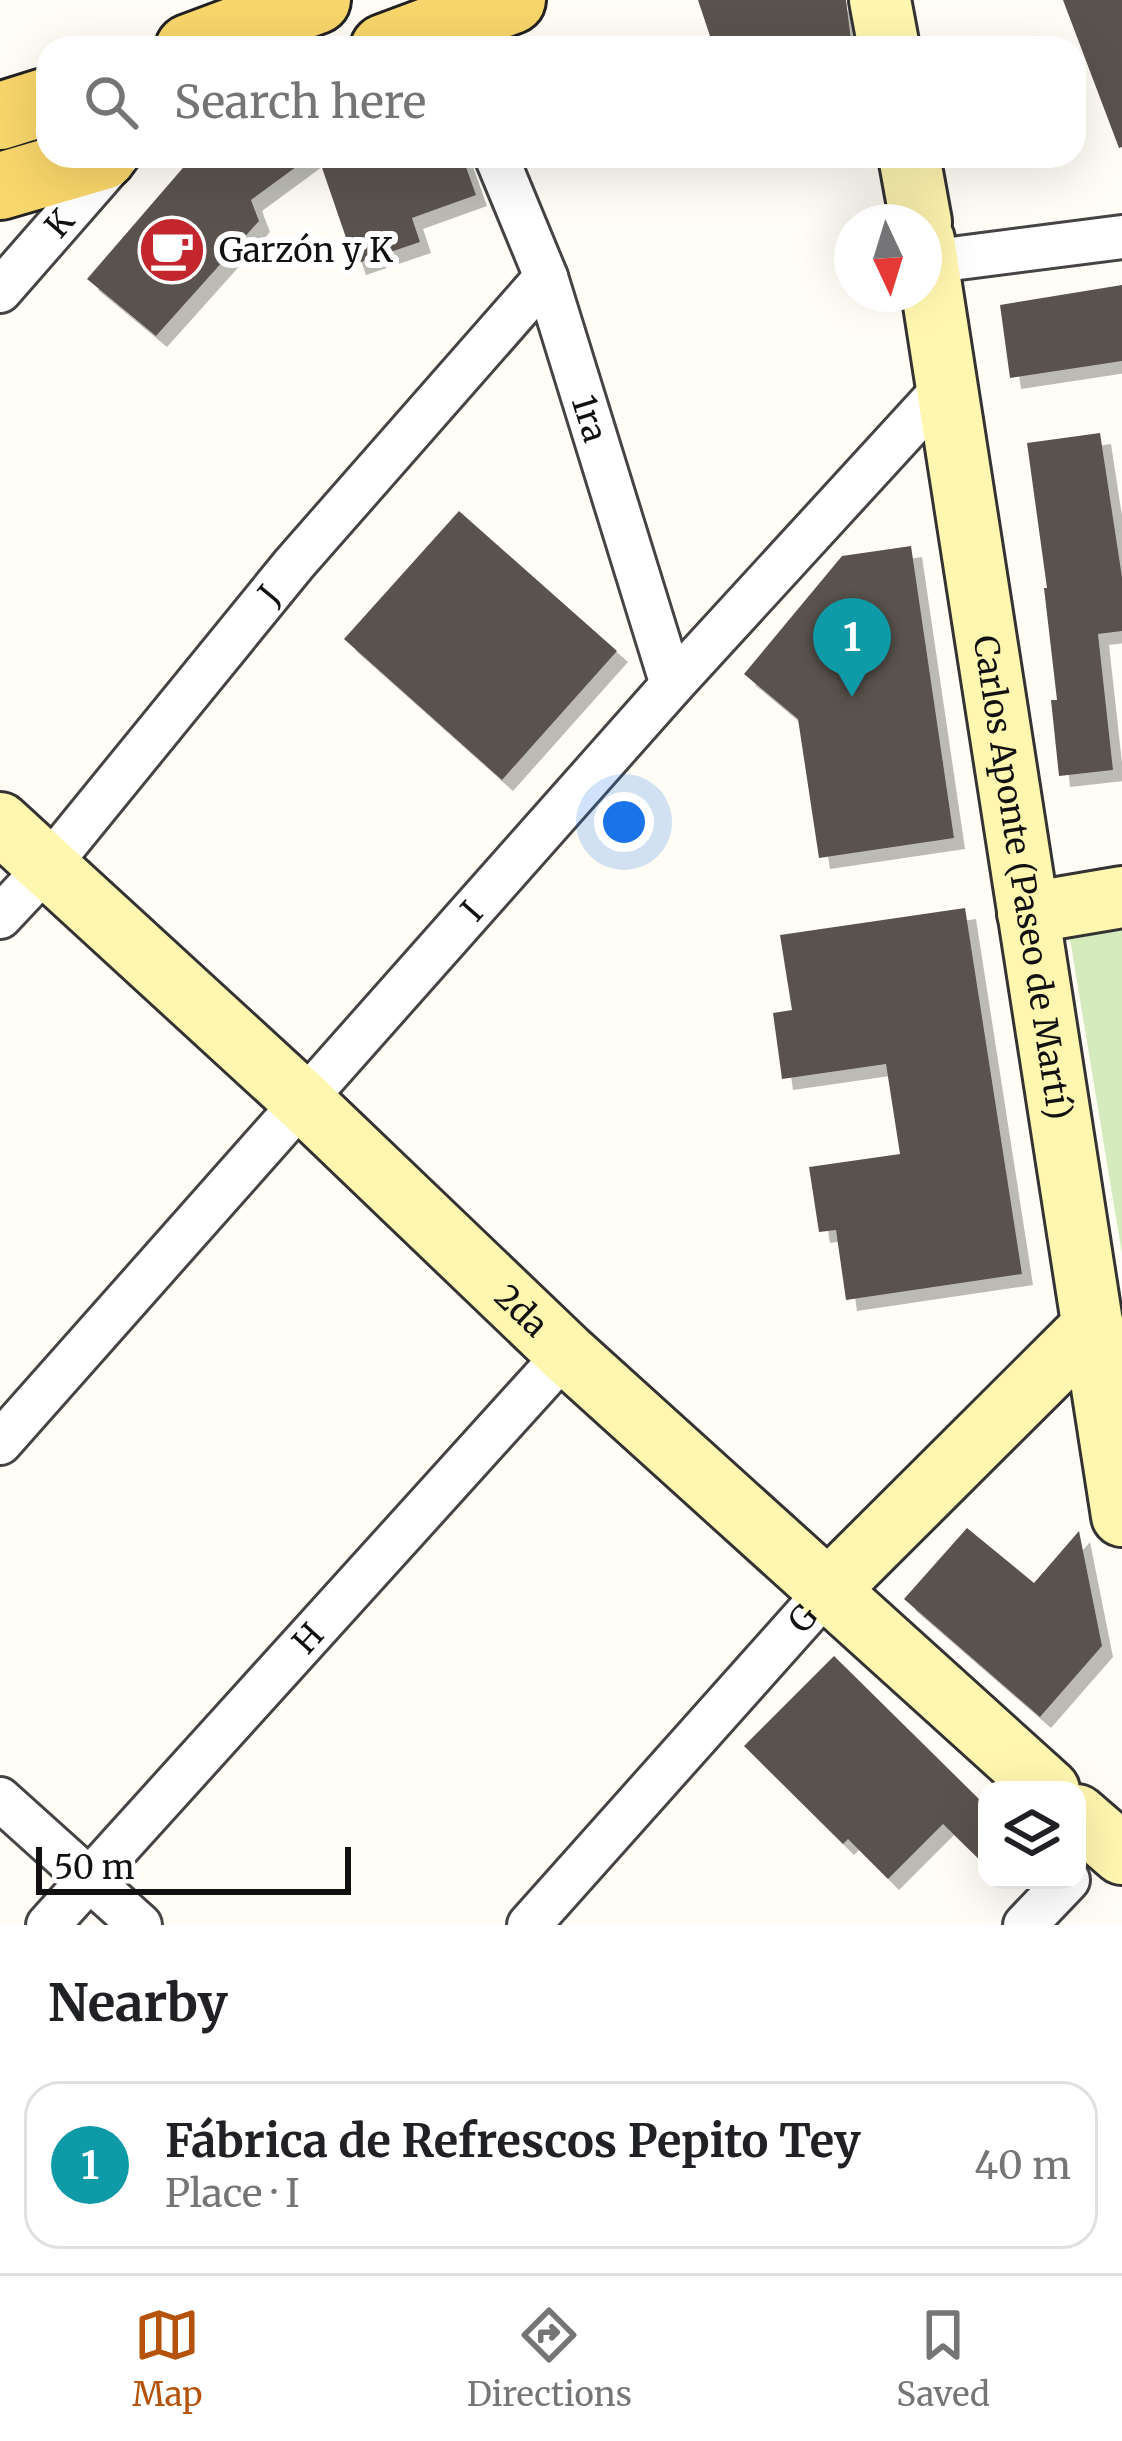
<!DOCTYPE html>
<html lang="en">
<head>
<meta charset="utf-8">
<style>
	body { margin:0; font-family:Merriweather,serif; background:#f2f2f2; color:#202124 }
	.controls { position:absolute; right:36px; bottom:36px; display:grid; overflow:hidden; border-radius:24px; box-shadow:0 12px 48px #0002 }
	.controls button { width:108px; height:108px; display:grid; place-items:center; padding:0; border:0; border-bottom:3px solid #e0e0e0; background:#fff; color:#202124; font:60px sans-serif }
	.compass { position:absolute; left:834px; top:204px; width:108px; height:108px; border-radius:50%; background:#fff; box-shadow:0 12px 48px #0002; rotate:176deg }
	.scale { position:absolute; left:36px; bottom:30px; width:315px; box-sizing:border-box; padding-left:12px; border:6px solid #111; border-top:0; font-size:33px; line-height:42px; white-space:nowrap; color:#111; -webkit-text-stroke:9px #fff; paint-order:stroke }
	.you { position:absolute; left:624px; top:822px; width:42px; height:42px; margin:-30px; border:9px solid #fff; border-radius:50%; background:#1a73e8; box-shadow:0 0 0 18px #1a73e833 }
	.badge { display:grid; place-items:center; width:78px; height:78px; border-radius:50%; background:#b45309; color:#fff; font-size:39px; font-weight:700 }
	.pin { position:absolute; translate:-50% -99px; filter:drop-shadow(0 3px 6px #0008) }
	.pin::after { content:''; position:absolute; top:63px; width:42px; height:36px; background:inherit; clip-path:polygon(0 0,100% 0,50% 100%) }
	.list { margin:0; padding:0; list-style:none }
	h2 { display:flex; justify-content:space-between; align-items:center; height:156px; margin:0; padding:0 48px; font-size:51px }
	h2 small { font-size:39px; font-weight:400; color:#757577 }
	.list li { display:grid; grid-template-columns:78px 1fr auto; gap:36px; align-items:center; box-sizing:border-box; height:168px; margin:0 24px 24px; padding:0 24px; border:3px solid #e0e0e0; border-radius:36px }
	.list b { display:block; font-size:45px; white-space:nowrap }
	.list p { margin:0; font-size:39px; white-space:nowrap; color:#757577 }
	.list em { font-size:39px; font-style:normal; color:#757577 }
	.icon { flex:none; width:66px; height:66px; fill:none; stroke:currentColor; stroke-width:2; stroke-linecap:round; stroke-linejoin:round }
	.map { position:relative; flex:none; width:1122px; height:1925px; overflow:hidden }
	.search { position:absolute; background:#fff; box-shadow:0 12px 48px #0002; left:36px; right:36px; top:36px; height:132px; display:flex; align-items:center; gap:30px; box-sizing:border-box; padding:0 42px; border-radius:36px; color:#757577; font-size:45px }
	.sheet { height:348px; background:#fff }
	nav { display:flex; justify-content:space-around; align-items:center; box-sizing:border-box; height:168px; border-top:3px solid #e0e0e0; background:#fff; font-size:33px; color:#757577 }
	nav a { display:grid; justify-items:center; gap:6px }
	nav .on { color:#b45309 }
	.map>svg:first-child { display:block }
	.green { fill:#d5ebbd }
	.building { fill:#5a524d; filter:url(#shadow) }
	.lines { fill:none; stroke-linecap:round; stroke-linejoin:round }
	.street-casing { stroke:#444; stroke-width:48 }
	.secondary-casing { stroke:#333; stroke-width:66 }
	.primary-casing { stroke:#222; stroke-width:72 }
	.street { stroke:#fff; stroke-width:42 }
	.secondary { stroke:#fff6b0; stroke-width:60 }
	.primary { stroke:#f9d66b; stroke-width:66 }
	.labels { text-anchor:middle; stroke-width:12; stroke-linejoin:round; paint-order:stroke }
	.street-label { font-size:33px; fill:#111; stroke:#fff }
	.poi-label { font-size:33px; fill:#111; stroke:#fff; text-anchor:start }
</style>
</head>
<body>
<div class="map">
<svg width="1122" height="1925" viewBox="0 0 1122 1925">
	<defs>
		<filter id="shadow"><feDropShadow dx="11" dy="11" stdDeviation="0" flood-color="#0004"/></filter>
	</defs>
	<rect width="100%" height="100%" fill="#fffdf5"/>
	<path class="green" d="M 1122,930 L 1122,1254 L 1070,939 Z"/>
	<path class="building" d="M 698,0 L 846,0 L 852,48 L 714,48 Z
		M 1063,0 L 1122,0 L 1122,147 L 1119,148 Z
		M 202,156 L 311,156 L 251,200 L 259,221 L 156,336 L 87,279 L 188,162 Z
		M 318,156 L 462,156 L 476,195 L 412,218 L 420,242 L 355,264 Z
		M 1122,285 L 1122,361 L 1010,378 L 1000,305 Z
		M 1100,433 L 1122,577 L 1122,631 L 1098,634 L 1113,770 L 1059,776 L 1051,700 L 1057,700 L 1044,588 L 1047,588 L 1027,443 Z
		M 459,511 L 617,651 L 502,780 L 344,639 Z
		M 911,546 L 954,838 L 819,858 L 798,719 L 744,674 L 842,556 Z
		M 965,908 L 1022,1274 L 846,1300 L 836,1230 L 819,1232 L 809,1167 L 900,1154 L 886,1064 L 782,1079 L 773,1013 L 792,1010 L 780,935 Z
		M 967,1528 L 1034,1583 L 1079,1531 L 1102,1646 L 1040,1717 L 904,1599 Z
		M 834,1656 L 987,1807 L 987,1867 L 943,1824 L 888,1879 L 848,1839 L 843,1844 L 744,1746 Z"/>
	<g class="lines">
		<defs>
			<g id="street">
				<path id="s1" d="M 496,156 L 546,277 L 672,685"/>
				<path d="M 928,262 L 1122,237"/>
				<path id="s2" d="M 0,291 L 118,156"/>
				<path id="s3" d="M 0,917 L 48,866 L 294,564 L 546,277"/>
				<path id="s4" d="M 0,1443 L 672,685 L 948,384"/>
				<path d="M 0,1799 L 140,1925"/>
				<path id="s5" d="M 48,1925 L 566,1353"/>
				<path id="s6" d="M 529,1925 L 827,1591"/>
				<path d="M 1025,1925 L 1068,1880"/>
			</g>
			<g id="secondary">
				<path d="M 880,0 L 889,48"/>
				<path d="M 909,156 L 921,222"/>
				<path id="s7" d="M 924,240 L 1122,1516"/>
				<path id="s8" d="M 0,823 L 304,1102 L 566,1353 L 1049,1790"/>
				<path d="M 1028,913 L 1122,897"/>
				<path d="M 827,1591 L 1093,1326"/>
				<path d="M 1077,1815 L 1122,1854"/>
			</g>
			<path id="primary" d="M 189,48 L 317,0
				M 384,48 L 512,0
				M 0,116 L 48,101
				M 0,186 L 103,156"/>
		</defs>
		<use href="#street" class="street-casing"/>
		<use href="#secondary" class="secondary-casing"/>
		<use href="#primary" class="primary-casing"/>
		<use href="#street" class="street"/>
		<use href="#secondary" class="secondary"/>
		<use href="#primary" class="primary"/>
	</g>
	<defs>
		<symbol id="cafe-disc" viewBox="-11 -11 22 22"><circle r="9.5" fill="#c4262e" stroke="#fff"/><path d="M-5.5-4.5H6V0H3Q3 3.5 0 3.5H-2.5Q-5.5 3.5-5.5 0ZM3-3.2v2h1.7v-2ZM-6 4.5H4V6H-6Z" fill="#fff"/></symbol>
	</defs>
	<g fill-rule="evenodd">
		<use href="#cafe-disc" x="134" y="212" width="76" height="76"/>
	</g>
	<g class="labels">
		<g class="street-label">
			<text dy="12" stroke="none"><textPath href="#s2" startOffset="90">K</textPath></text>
			<text dy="12" stroke="none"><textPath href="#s1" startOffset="279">1ra</textPath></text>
			<text dy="12" stroke="none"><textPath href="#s3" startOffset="420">J</textPath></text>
			<text dy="12" stroke="none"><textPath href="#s7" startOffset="645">Carlos Aponte (Paseo de Martí)</textPath></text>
			<text dy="12" stroke="none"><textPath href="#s4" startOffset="711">I</textPath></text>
			<text dy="12" stroke="none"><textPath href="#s8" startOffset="714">2da</textPath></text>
			<text dy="12" stroke="none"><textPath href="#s6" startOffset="411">G</textPath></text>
			<text dy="12" stroke="none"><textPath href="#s5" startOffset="387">H</textPath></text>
		</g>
		<g class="poi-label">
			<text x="219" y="262">Garzón y K</text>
		</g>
	</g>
</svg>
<div class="controls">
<button><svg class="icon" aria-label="layers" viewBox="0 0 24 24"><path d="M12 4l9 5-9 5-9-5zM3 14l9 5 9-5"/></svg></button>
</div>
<svg class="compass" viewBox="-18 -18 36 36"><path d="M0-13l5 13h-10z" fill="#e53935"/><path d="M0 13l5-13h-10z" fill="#757577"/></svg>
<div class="scale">50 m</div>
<div class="you"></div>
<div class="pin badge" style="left:852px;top:697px;background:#0f9aa8">1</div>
<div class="search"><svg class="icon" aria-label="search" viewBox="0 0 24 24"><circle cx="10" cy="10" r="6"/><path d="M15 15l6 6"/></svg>Search here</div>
</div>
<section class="sheet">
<h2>Nearby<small></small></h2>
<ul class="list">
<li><span class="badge" style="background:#0f9aa8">1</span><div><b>Fábrica de Refrescos Pepito Tey</b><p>Place · I</p></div><em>40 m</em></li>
</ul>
</section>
<nav>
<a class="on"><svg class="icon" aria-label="map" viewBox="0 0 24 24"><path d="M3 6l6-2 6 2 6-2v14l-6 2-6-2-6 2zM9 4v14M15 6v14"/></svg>Map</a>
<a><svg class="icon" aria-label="directions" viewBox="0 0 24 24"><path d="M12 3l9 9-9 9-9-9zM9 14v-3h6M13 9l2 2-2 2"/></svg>Directions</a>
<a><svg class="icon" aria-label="saved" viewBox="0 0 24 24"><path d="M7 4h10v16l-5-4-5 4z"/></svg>Saved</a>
</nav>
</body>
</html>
